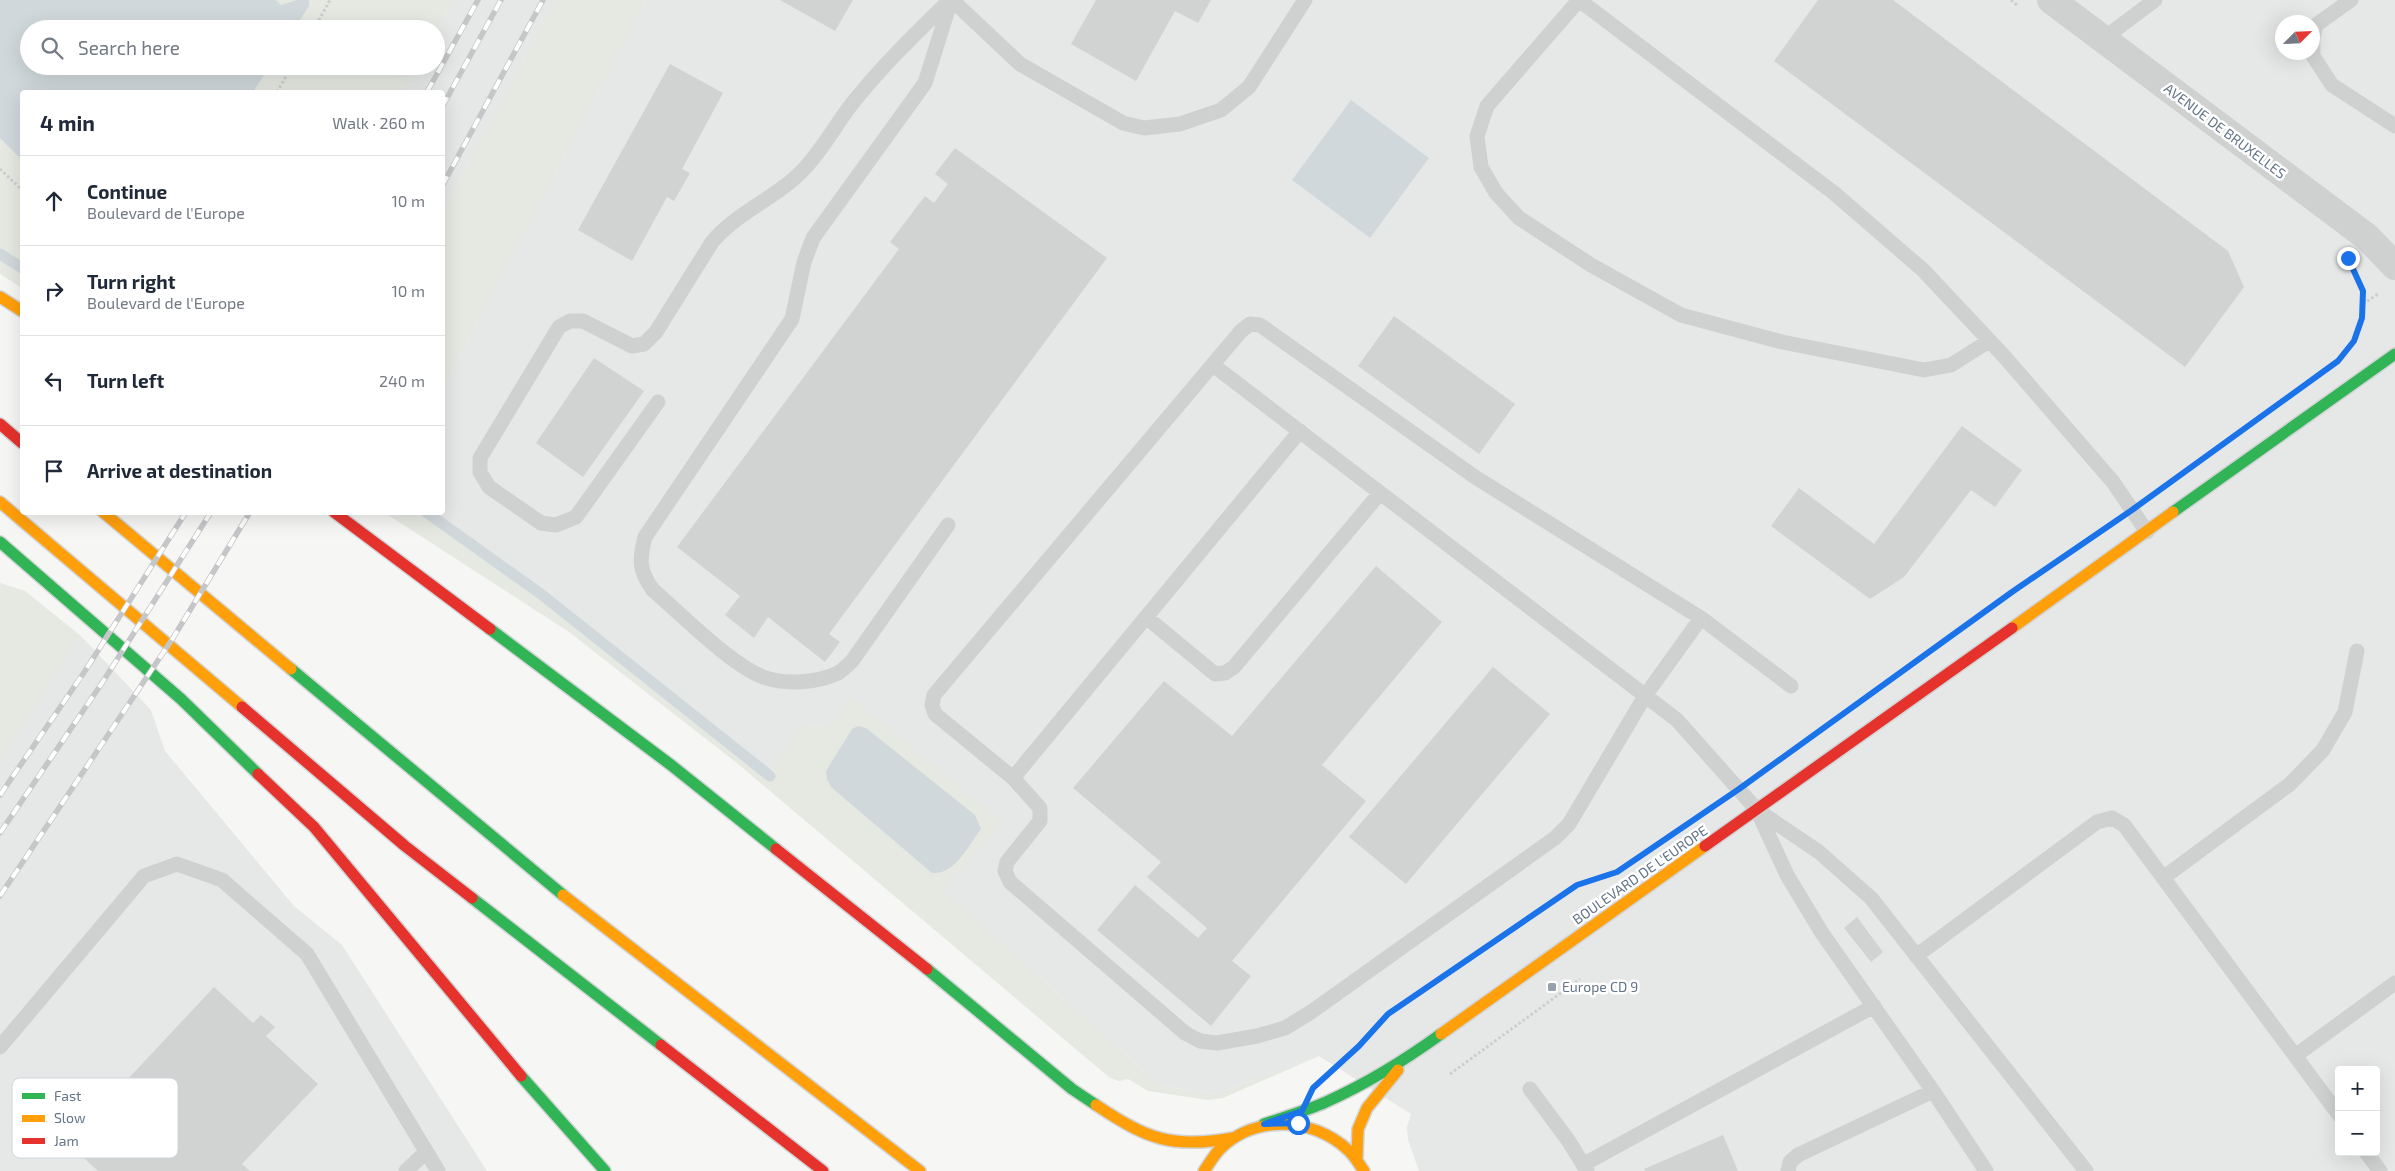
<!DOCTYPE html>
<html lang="en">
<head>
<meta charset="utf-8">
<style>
	body { margin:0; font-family:"Exo 2",sans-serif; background:#f6f6f7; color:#1f2937 }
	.controls { position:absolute; right:15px; bottom:15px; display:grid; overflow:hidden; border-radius:5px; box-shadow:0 5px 20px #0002 }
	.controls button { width:45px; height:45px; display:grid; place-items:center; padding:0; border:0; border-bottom:1px solid #e0e1e3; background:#fff; color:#1f2937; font:25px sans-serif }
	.compass { position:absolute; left:2275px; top:15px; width:45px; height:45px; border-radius:50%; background:#fff; box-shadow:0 5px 20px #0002; rotate:66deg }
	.stop { position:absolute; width:15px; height:15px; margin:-11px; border:4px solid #1a73e8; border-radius:50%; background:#fff }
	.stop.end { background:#1a73e8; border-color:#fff; box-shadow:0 1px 5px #0008 }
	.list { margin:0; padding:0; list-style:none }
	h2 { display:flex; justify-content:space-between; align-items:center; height:65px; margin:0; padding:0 20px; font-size:21px }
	h2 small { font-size:16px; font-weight:400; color:#747a83 }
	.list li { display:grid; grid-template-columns:32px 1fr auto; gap:15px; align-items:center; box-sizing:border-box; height:90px; padding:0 20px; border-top:1px solid #e0e1e3 }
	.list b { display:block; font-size:19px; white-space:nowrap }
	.list p { margin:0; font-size:16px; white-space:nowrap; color:#747a83 }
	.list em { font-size:16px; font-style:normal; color:#747a83 }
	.icon { flex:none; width:28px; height:28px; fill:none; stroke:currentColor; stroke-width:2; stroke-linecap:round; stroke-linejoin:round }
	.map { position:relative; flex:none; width:2395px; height:1171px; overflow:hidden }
	.search { position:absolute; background:#fff; box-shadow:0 5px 20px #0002; left:20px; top:20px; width:425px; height:55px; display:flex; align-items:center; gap:12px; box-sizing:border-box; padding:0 18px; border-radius:28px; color:#747a83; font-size:19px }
	.panel { position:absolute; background:#fff; box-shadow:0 5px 20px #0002; left:20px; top:90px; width:425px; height:425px; border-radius:5px }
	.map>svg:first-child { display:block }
	.built { fill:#e6e8e7; fill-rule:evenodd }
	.green { fill:#e5e9e2 }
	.water { fill:#d0d8dc }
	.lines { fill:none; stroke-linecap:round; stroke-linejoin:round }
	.stream { stroke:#d0d8dc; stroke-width:11 }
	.building { fill:#d1d2d2 }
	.fast-casing { stroke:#d1d3d4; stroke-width:14 }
	.slow-casing { stroke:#d1d3d4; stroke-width:14 }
	.jam-casing { stroke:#d1d3d4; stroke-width:14 }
	.path { stroke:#cccdce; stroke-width:3; stroke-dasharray:2.5 2.5; stroke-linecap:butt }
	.lane { stroke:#cfd1d1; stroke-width:15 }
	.street { stroke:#cfd1d1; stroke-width:28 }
	.fast { stroke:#30b455; stroke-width:11 }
	.slow { stroke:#ff9f0a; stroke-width:11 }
	.jam { stroke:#e5322d; stroke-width:11 }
	.rail-casing { stroke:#c5c6c7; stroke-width:5.5 }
	.rail { stroke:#fff; stroke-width:4; stroke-dasharray:11; stroke-linecap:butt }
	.route { stroke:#1a73e8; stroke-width:6 }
	.poi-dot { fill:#96a2ad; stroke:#fff; stroke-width:2 }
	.labels { text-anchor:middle; stroke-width:5; stroke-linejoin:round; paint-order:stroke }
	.street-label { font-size:14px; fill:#637587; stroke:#fff }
	.poi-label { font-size:14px; fill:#637587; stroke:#fff; text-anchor:start }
	.key { fill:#fff; stroke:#d0d6db; stroke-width:1 }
	.key-label { font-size:14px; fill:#637587 }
</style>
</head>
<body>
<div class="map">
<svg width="2395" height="1171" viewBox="0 0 2395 1171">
	<rect width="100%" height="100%" fill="#f6f6f4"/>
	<path class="built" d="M 453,0 L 556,0 L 443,212 L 442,92 L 405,92 L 419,66 L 436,66 L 436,33 Z
		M 646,0 L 2395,0 L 2395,1171 L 1419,1171 L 1408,1140 L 1407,1127 L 1411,1114 L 1319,1056 L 1215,1094 L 1161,1086 L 943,890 L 1002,823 L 853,698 L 831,726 L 800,727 L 771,772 L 544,589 L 435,513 L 442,512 L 443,388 ZM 2282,22 L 2312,22 L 2312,52 L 2282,52 ZM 2339,1070 L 2376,1070 L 2376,1152 L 2339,1152 Z
		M 81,636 L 151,710 L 165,751 L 294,906 L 342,945 L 487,1171 L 0,1171 L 0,760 Z"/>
	<path class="green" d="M 0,0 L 453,0 L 436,33 L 436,29 L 29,29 L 29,66 L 419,66 L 405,92 L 22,92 L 22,288 L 0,274 Z
		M 556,0 L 646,0 L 443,388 L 443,212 Z
		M 385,513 L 435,513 L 544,589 L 771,772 L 800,727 L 831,726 L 852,697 L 1003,823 L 943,890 L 1161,1086 L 1215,1094 L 1319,1056 L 1223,1098 L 1208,1100 L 1148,1091 L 1128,1079 L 1119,1081 L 1110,1078 L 738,764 L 569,632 Z
		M 0,583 L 25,591 L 81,636 L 0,760 Z"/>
	<path class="water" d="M 0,0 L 276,0 L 281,5 L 297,0 L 309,0 L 309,6 L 294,29 L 29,29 L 29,66 L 270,66 L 253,92 L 22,92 L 22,160 L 0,138 Z
		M 1351,100 L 1429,158 L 1370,238 L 1292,180 Z
		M 858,726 L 866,728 L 975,815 L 981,829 C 968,846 955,875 932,873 L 831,787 L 827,779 L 826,771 L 852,729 Z"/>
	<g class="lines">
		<path class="stream" d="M 0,254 L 22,268
			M 426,512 L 541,594 L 770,776"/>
	</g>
	<path class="building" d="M 780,0 L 853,0 L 835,31 Z
		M 1096,0 L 1211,0 L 1198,23 L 1175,11 L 1136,81 L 1071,44 Z
		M 1818,0 L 1893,0 L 2228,251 L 2244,287 L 2185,367 L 1774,61 Z
		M 670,64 L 723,93 L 682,169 L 690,173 L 674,201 L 667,197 L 632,261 L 578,230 Z
		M 955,148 L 1107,258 L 829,634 L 840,642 L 825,662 L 768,617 L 754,638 L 725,615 L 740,596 L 677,547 L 899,249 L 890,242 L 925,196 L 934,203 L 948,184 L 935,174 Z
		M 1394,316 L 1515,404 L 1479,454 L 1358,366 Z
		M 594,358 L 644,391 L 583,477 L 536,443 Z
		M 1962,426 L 2022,470 L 1995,507 L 1971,490 L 1904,577 L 1870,599 L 1771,526 L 1799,488 L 1874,544 Z
		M 1376,566 L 1442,622 L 1322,765 L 1366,801 L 1232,961 L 1251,976 L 1211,1026 L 1097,930 L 1135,885 L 1198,938 L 1207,928 L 1147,877 L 1161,862 L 1073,788 L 1164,681 L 1232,736 Z
		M 1493,667 L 1550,714 L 1406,884 L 1349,837 Z
		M 1857,917 L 1883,952 L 1871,962 L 1844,928 Z
		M 214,987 L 253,1023 L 261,1015 L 275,1027 L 266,1036 L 318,1084 L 242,1164 L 250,1171 L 98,1171 L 68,1143 Z
		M 1723,1135 L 1738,1171 L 1645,1171 L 1644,1169 Z"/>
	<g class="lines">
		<defs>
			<path id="fast" d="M 2173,512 L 2395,354
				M 0,542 L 181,699 L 258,774
				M 490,629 L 671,765 L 776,849
				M 291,669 L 563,895
				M 472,898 L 661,1045
				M 927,969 L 1072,1089 L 1096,1105
				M 521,1076 L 605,1171
				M 1264,1124 C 1284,1117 1306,1111 1326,1102 C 1366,1084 1405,1060 1441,1034"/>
			<path id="slow" d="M 0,297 L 22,311
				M 0,502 L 242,707
				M 103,512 L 291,669
				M 2012,628 L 2173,512
				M 563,895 L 920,1171
				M 1441,1034 L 1705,846
				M 1096,1105 C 1147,1139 1172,1149 1233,1138
				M 1357,1158 L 1358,1129 L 1367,1108 L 1398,1070
				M 1204,1171 C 1209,1164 1214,1155 1220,1149 C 1255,1115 1312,1117 1348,1150 C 1354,1155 1359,1164 1364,1171"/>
			<path id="jam" d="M 0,424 L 22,443
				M 334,512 L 490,629
				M 242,707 L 405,846 L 472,898
				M 258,774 L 314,827 L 521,1076
				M 1705,846 L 2012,628
				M 776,849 L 927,969
				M 661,1045 L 823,1171"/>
		</defs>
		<use href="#fast" class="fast-casing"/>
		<use href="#slow" class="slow-casing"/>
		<use href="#jam" class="jam-casing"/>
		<path class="path" d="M 2011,0 L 2018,6
			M 314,29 L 330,0
			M 277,92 L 292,66
			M 0,169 L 22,190
			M 2363,304 L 2378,294
			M 2354,340 C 2362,319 2367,300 2358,279
			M 1362,1043 L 1388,1013 L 1577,885 L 1597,879
			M 1450,1074 L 1580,979"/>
		<path class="lane" d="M 952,0 L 1020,64 L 1123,123 L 1144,128 L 1180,124 L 1221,110 L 1249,87 L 1305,0
			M 1579,0 L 1834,193 L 1923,270 L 2003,355 L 2113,482 L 2147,532
			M 1579,0 L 1487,106 L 1477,136 L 1481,167 L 1496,193 L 1519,218 L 1591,265 L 1681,315 L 1782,342 L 1924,370 L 1951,365 L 1989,341
			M 2351,0 L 2316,25 L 2313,38 L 2313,56 L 2332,85 L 2395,126
			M 2103,39 L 2155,0
			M 1213,365 L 1677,720 L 1757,810
			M 658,402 L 576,517 L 556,525 L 541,523 L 489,487 L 480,472 L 480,458 L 559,327 L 570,321 L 583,321 L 632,346 L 644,344 L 656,332 L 712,242 C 737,212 777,198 804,169 C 822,150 835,126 851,105 C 881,67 915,34 950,0
			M 948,525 L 852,661 C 848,665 843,670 838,673 C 817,683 785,685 763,677 C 730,664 682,615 653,590 C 639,571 639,560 645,537 L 792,319 L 804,262 L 813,238 L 925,83 L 951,0
			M 1146,617 L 1215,674 L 1225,673 L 1234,667 L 1380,493
			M 1701,618 L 1645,696 L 1569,824 L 1555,838 L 1311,1012 L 1285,1028 L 1257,1036 L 1217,1043 L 1200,1041 L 1185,1033 L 1010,882 L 1005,871 L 1007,862 L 1040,821 L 1040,808 L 1013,778 L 935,714 L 932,705 L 934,695 L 1241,331 L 1250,324 L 1260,325 L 1475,477 L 1701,618 L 1791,686
			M 1013,778 L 1300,431
			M 2163,878 L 2290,784 L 2323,750 L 2345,712 L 2357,651
			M 1916,956 L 2097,822 L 2112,818 L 2124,825 L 2339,1115
			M 0,1047 L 144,876 L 177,864 L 222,880 L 307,954 L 438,1171
			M 2295,1056 L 2395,983
			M 1530,1089 L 1568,1140 L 1587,1171
			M 2366,1152 L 2380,1171
			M 1584,1164 L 1874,1006
			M 406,1171 L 426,1152
			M 1788,1171 L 1790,1162 L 1798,1155 L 1933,1091
			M 1986,1171 L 1933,1091 L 1822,933 L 1787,875 L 1757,810 L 1819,852 L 1871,898 L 2086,1171"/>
		<path class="street" d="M 2051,0 L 2367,237 L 2395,266"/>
		<use href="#fast" class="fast"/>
		<use href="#slow" class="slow"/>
		<use href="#jam" class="jam"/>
		<defs>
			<path id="rail" d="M 427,92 L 478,0
				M 442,107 L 501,0
				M 442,186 L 543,0
				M 0,795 L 85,671 L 186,512
				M 0,833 L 102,683 L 211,512
				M 0,896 L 173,638 L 250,512"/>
		</defs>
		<use href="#rail" class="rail-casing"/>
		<use href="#rail" class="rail"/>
	</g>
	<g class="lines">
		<path class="route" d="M 1298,1123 L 1264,1124 L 1302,1111 L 1313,1088 L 1359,1046 L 1388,1014 L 1577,885 L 1617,872 L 1739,789 L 2012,592 L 2132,510 L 2338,361 L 2354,341 L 2362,318 L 2363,291 L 2348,258"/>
	</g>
	<rect class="poi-dot" x="1547" y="982" width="10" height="10" rx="2.5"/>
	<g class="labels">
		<g class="street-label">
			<text transform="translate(2225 131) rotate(37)" y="5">AVENUE DE BRUXELLES</text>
			<text transform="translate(1640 875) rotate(-35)" y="5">BOULEVARD DE L'EUROPE</text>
		</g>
		<g class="poi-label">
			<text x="1562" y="992">Europe CD 9</text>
		</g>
	</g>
	<rect x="12" y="1078" width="166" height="80" rx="8" class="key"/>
	<rect x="22" y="1093" width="23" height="6" fill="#30b455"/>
	<rect x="22" y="1115" width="23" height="7" fill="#ff9f0a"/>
	<rect x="22" y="1138" width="23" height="6" fill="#e5322d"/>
	<g class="key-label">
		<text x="54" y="1101">Fast</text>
		<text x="54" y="1123">Slow</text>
		<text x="54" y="1146">Jam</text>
	</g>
</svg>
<div class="controls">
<button>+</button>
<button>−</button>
</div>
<svg class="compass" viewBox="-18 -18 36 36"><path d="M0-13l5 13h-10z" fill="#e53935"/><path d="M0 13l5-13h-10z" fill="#747a83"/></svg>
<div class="stop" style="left:1298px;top:1123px"></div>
<div class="stop end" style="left:2348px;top:258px"></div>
<div class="search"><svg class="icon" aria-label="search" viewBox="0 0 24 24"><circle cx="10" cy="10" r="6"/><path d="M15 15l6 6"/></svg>Search here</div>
<section class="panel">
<h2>4 min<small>Walk · 260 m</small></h2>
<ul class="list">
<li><svg class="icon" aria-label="ahead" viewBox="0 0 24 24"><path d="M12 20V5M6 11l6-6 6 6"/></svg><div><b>Continue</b><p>Boulevard de l'Europe</p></div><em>10 m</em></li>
<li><svg class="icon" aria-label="right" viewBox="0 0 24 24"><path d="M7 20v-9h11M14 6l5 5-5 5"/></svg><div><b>Turn right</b><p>Boulevard de l'Europe</p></div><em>10 m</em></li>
<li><svg class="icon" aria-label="left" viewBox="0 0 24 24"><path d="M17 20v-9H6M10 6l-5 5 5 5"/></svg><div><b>Turn left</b></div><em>240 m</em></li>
<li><svg class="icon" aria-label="arrive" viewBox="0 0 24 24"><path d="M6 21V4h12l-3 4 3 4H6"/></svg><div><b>Arrive at destination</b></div></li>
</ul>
</section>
</div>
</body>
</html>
